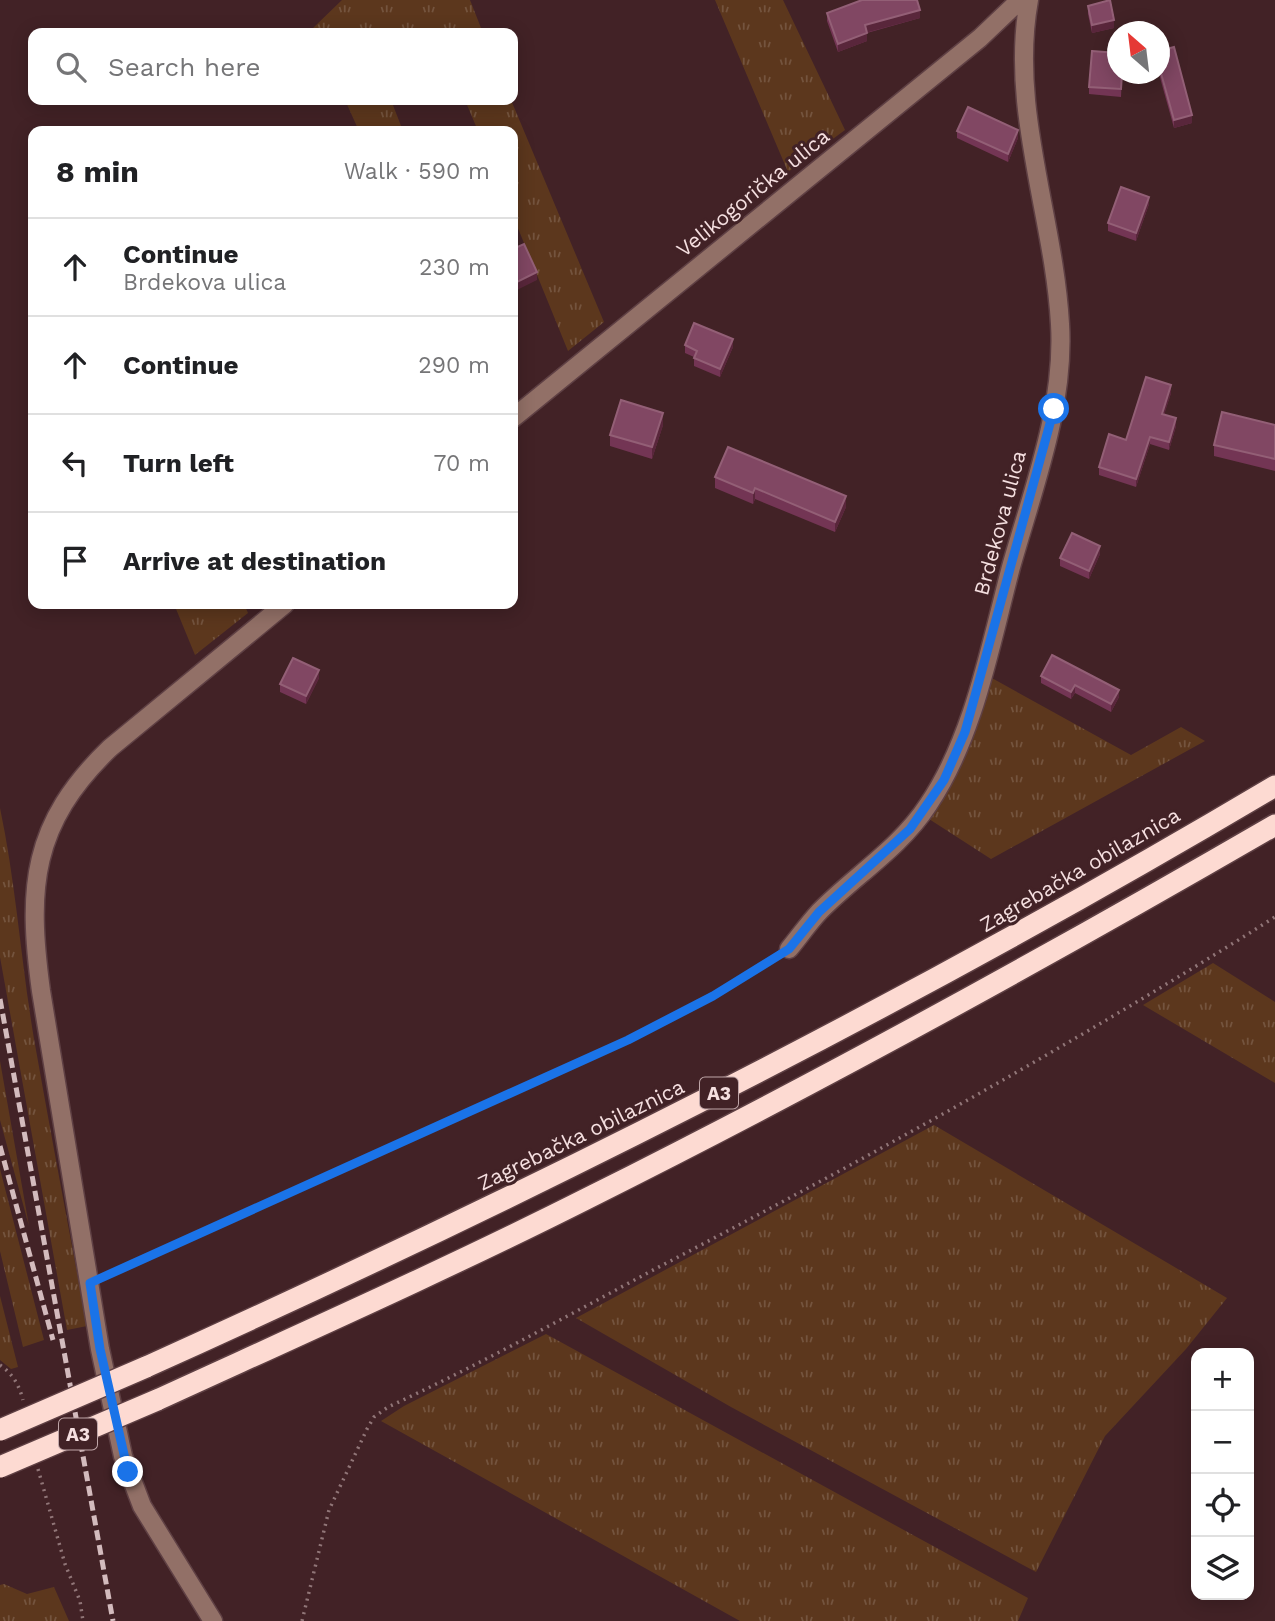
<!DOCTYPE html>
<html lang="en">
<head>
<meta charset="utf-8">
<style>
	body { margin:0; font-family:"Work Sans",sans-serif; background:#f6f6f6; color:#202124 }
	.controls { position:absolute; right:21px; bottom:21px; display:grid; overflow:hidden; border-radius:14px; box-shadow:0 4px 18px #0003 }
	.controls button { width:63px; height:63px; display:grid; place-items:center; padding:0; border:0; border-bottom:2px solid #e0e0e0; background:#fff; color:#202124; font:35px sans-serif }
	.compass { position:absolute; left:1107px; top:21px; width:63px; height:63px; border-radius:50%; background:#fff; box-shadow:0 4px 18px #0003; rotate:332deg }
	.stop { position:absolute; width:21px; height:21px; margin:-16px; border:5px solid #1a73e8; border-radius:50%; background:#fff }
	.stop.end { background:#1a73e8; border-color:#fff; box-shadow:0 2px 7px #0008 }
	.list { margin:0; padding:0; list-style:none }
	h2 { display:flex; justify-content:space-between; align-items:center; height:91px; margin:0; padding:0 28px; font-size:30px }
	h2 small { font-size:23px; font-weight:400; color:#757577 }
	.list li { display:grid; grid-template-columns:46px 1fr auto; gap:21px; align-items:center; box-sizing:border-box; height:98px; padding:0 28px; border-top:2px solid #e0e0e0 }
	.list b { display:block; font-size:26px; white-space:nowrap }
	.list p { margin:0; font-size:23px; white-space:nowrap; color:#757577 }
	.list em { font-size:23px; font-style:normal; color:#757577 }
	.icon { flex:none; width:38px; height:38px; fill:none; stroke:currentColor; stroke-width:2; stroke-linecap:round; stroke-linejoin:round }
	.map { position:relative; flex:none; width:1275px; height:1621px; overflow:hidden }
	.search { position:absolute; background:#fff; box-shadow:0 4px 18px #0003; left:28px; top:28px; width:490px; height:77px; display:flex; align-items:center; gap:18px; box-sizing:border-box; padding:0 24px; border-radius:14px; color:#757577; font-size:26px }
	.panel { position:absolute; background:#fff; box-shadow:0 4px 18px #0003; left:28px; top:126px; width:490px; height:483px; border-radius:14px }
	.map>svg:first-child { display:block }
	.grass { fill:url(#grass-tufts) }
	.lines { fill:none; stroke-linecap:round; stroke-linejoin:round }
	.minor-casing { stroke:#5f4044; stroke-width:21 }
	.highway-casing { stroke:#5f4044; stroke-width:24 }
	.path { stroke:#917678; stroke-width:3.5; stroke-dasharray:2 5; stroke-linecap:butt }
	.minor { stroke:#927067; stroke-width:18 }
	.highway { stroke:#fddad2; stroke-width:21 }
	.rail { stroke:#d3bbbd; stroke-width:5; stroke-dasharray:10 5; stroke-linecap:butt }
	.highway-bridge-casing { stroke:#5f4044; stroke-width:24; stroke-linecap:butt }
	.highway-bridge { stroke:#fddad2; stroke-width:21 }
	.wall { fill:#733554 }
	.shaded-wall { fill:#59263b }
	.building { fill:#814763; stroke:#935f76; stroke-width:2 }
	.route { stroke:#1a73e8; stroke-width:9 }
	.labels { text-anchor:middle; stroke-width:6; stroke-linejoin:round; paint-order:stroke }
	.shield { fill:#422226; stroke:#bfa6a8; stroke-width:2 }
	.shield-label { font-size:19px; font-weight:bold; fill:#f5dfe0 }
	.street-label { font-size:21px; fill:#f5dfe0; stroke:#422226 }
</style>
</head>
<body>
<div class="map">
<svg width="1275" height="1621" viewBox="0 0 1275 1621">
	<defs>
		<pattern id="grass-tufts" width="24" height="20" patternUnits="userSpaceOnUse" patternTransform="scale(1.75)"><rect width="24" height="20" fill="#5c371d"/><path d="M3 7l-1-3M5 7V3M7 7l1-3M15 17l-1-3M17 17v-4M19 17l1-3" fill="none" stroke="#74543e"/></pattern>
	</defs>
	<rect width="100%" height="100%" fill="#422226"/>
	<path class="grass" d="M 342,0 L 470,0 L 483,33 L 316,33 L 313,28 Z
		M 715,0 L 783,0 L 845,130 L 788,172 Z
		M 345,100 L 391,100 L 403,131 L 359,131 Z
		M 465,100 L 511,100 L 604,322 L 568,351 L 513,216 L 513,131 L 478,131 Z
		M 174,604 L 244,604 L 248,613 L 195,655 Z
		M 990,677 L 1131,755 L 1181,727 L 1205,741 L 991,859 L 929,819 L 942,795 Z
		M 0,808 C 16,884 21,962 34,1039 C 51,1135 69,1230 87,1326 L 67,1330 L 0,957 Z
		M 1213,963 L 1275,1002 L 1275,1083 L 1143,1005 Z
		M 0,1061 L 29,1226 L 0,1120 Z
		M 934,1125 L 1227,1298 L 1186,1349 L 1105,1436 L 1036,1572 L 731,1407 L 576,1318 Z
		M 0,1169 L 44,1340 L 23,1347 L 0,1251 Z
		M 0,1296 L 18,1367 L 11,1369 L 0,1360 Z
		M 546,1334 L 1028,1598 L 1018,1621 L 740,1621 L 381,1421 L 404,1406 Z
		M 4,1584 L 27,1594 L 54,1587 L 69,1621 L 0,1621 L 0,1585 Z"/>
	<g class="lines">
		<defs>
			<path id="minor" d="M 513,418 L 980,38 L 1020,0
				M 789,949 C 799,937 808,924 819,912 C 854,876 900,848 928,805 C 974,737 990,646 1011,567 C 1033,489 1065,406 1060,324 C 1054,216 1009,109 1029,0
				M 213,1621 L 142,1506 L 123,1456 L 100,1349 L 41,991 C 27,888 31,824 110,748 L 285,604"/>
			<path id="highway" d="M 146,1367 C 532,1193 910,1003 1275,786
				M 157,1400 C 301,1334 445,1270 586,1199 C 820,1082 1049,956 1275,825"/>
		</defs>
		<use href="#minor" class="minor-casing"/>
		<use href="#highway" class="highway-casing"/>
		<path class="path" d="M 106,1276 L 628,1040 L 713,996 L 775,957
			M 0,1365 C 13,1374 19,1385 23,1400
			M 38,1469 L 65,1564 L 80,1601 L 83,1621
			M 302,1621 L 329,1510 L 367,1429 L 374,1417 L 388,1407 C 479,1365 567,1316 655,1269 C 866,1159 1074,1044 1275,917"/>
		<use href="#minor" class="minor"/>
		<use href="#highway" class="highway"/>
		<path class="rail" d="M 0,999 L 113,1621
			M 0,1146 L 53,1340"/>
		<defs>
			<path id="highway-bridge" d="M 0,1430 L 146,1367
				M 0,1467 L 157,1400"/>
		</defs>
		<use href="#highway-bridge" class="highway-bridge-casing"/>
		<use href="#highway-bridge" class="highway-bridge"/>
	</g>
	<path class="wall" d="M 1088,6 L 1114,28 L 1092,33 L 1088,14 Z
		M 827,13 L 920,18 L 867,33 L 867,41 L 838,52 L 827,21 Z
		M 1159,51 L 1192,123 L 1174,128 L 1159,74 Z
		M 1122,74 L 1121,97 L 1089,94 L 1089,87 Z
		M 957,131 L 1018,138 L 1008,162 L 957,138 Z
		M 1149,204 L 1136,241 L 1108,231 L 1108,223 Z
		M 685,345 L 733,347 L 720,377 L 694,366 L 694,357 L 685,353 Z
		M 1171,393 L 1164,414 L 1176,426 L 1169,450 L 1150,444 L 1136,487 L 1099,475 L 1099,467 Z
		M 663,425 L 652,459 L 610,446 L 610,435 Z
		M 1275,425 L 1275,471 L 1214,456 L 1214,445 Z
		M 715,477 L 846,507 L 835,532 L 755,499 L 753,504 L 715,488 Z
		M 1100,554 L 1089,579 L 1060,566 L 1060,558 Z
		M 1041,676 L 1119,697 L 1111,712 L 1075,693 L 1071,699 L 1041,683 Z
		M 319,678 L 306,704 L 280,692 L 280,684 Z"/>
	<path class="shaded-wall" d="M 920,10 L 920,18 L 865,33 L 865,25 Z
		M 1114,20 L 1114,28 L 1092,33 L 1092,25 Z
		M 867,33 L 867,41 L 838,52 L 838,44 Z
		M 1192,115 L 1192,123 L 1174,128 L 1174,120 Z
		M 1018,130 L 1018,138 L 1008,162 L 1008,154 Z
		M 1149,197 L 1149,204 L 1136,241 L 1136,233 Z
		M 537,272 L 537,280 L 513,292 L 513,284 Z
		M 733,339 L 733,347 L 720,377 L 720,369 Z
		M 1171,385 L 1171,393 L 1162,422 L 1162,414 Z
		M 663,413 L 663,425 L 652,459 L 652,447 Z
		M 1176,418 L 1176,426 L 1169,450 L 1169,442 Z
		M 1150,437 L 1150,444 L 1136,487 L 1136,479 Z
		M 755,488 L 755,499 L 753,504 L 753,493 Z
		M 846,496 L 846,507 L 835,532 L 835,522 Z
		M 1100,546 L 1100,554 L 1089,579 L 1089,571 Z
		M 319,670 L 319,678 L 306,704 L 306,696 Z
		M 1075,685 L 1075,693 L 1071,699 L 1071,692 Z
		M 1119,690 L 1119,697 L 1111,712 L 1111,704 Z"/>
	<path class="building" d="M 862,0 L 917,0 L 920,10 L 865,25 L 867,33 L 838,44 L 827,13 Z
		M 1110,0 L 1114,20 L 1092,25 L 1088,6 Z
		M 1174,47 L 1192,115 L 1174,120 L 1159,66 L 1159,51 Z
		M 1092,51 L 1117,53 L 1117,74 L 1122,74 L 1121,89 L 1089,87 Z
		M 968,107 L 1018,130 L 1008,154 L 957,131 Z
		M 1121,187 L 1149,197 L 1136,233 L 1108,223 Z
		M 524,244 L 537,272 L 513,284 L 513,249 Z
		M 694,323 L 733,339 L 720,369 L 694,358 L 697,351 L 685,345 Z
		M 1146,377 L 1171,385 L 1162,414 L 1176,418 L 1169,442 L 1150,437 L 1136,479 L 1099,467 L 1109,434 L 1126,440 Z
		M 621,400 L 663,413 L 652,447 L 610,435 Z
		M 1222,412 L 1275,425 L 1275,459 L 1214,445 Z
		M 728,447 L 846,496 L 835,522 L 755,488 L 753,493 L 715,477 Z
		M 1072,533 L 1100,546 L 1089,571 L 1060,558 Z
		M 1052,655 L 1119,690 L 1111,704 L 1075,685 L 1071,692 L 1041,676 Z
		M 293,658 L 319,670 L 306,696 L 280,684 Z"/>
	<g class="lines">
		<path class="route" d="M 128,1472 L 100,1349 L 90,1283 L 628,1040 L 713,996 L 789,949 L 819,912 L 910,829 L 944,780 L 965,732 L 1054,409"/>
	</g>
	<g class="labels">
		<g class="shield">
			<rect x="700" y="1077.5" width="38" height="31" rx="5"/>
			<rect x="59" y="1418.5" width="38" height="31" rx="5"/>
		</g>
		<g class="shield-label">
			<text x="719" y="1100">A3</text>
			<text x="78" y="1441">A3</text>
		</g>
		<g class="street-label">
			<text transform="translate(753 193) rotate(-39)" y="7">Velikogorička ulica</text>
			<text transform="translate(1000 523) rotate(-75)" y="7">Brdekova ulica</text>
			<text transform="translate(1080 870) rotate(-30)" y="7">Zagrebačka obilaznica</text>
			<text transform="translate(581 1135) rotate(-26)" y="7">Zagrebačka obilaznica</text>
		</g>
	</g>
</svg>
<div class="controls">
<button>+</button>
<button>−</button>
<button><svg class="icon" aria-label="locate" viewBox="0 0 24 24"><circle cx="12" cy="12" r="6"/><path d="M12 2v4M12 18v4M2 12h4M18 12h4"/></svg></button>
<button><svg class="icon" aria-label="layers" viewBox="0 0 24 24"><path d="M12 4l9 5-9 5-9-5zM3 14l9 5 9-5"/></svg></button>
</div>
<svg class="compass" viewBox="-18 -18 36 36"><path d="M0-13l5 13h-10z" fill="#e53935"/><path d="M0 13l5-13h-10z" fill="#757577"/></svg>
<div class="stop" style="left:1054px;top:409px"></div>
<div class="stop end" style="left:128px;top:1472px"></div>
<div class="search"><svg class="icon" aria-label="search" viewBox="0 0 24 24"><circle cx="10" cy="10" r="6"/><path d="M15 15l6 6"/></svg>Search here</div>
<section class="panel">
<h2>8 min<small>Walk · 590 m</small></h2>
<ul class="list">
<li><svg class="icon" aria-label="ahead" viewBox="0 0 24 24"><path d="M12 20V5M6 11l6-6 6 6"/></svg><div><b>Continue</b><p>Brdekova ulica</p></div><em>230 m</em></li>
<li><svg class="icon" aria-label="ahead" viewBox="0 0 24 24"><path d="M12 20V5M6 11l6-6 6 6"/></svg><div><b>Continue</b></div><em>290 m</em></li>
<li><svg class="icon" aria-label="left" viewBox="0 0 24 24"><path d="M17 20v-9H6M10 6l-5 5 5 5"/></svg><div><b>Turn left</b></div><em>70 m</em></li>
<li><svg class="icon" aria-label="arrive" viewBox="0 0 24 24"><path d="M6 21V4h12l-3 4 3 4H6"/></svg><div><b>Arrive at destination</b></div></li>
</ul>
</section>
</div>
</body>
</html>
